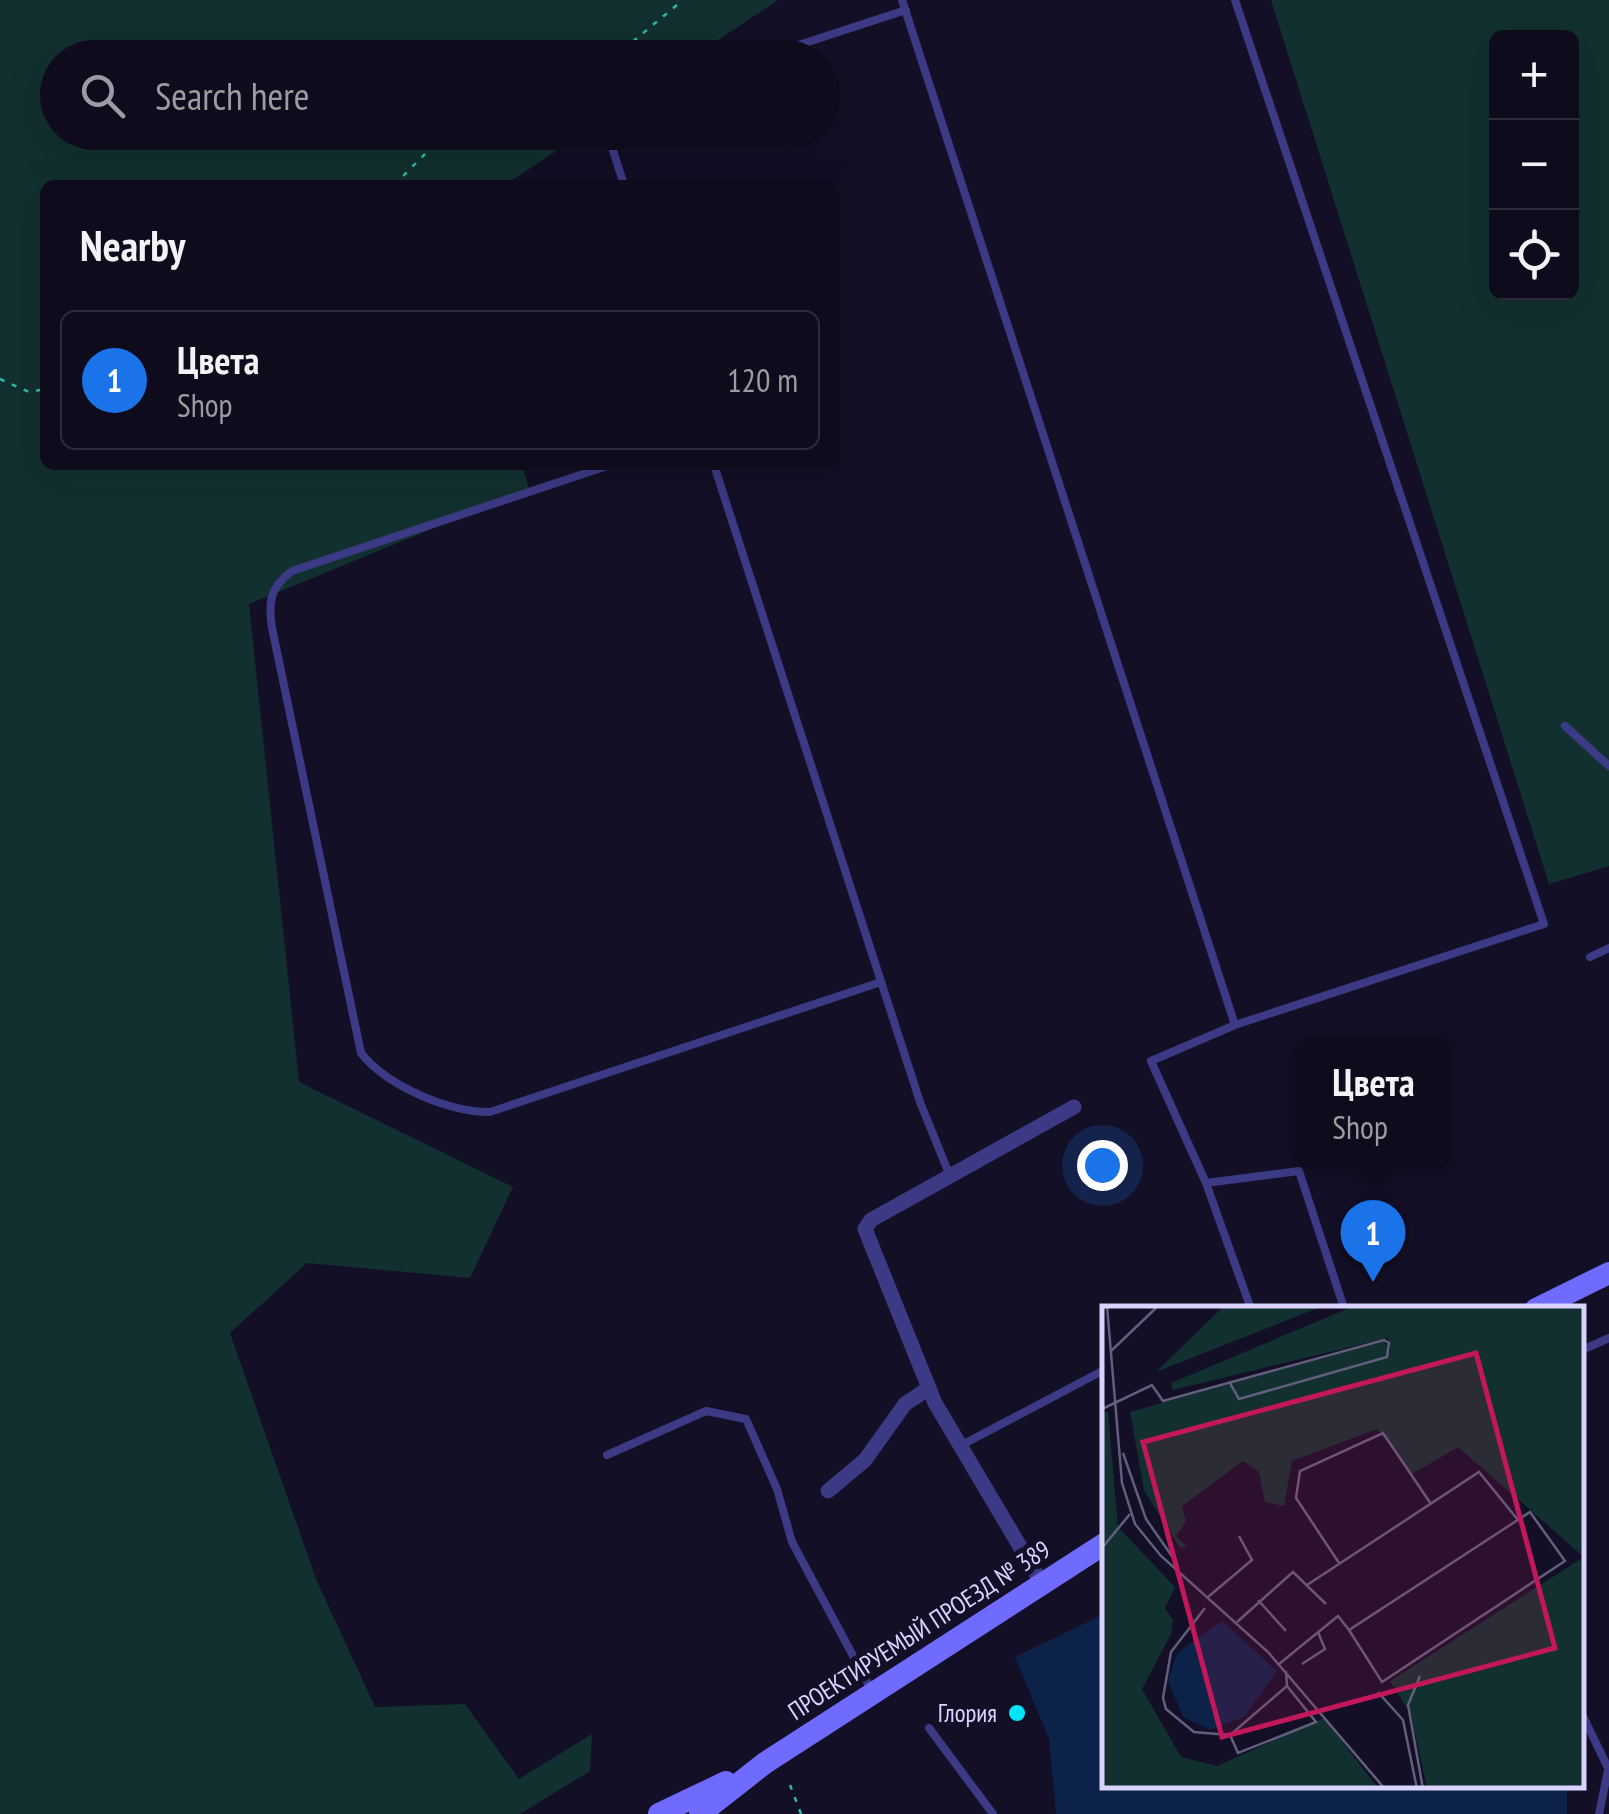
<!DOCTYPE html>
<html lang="en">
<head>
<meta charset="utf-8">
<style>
	body { margin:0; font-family:"PT Sans Narrow",sans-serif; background:#1c1929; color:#f1f3f6 }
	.controls { position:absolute; right:30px; top:30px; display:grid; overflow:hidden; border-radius:15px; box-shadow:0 10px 40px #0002 }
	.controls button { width:90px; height:90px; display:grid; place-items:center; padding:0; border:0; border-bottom:2px solid #2e2b3b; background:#0e0b1c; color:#f1f3f6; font:50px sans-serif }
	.you { position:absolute; left:1102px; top:1165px; width:35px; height:35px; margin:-25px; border:8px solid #fff; border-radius:50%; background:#1a73e8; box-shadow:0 0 0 15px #1a73e833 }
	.badge { display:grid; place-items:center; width:65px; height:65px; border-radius:50%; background:#1a73e8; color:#fff; font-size:32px; font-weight:700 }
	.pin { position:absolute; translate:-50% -82px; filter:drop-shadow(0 2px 5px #0008) }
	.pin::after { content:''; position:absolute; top:52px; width:35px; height:30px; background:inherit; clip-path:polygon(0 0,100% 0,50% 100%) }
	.popup { position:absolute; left:1296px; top:1037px; width:155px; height:130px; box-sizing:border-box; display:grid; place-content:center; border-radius:15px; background:#0e0b1c; filter:drop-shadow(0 2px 8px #0005); font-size:32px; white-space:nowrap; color:#9b9ba3 }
	.popup b { font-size:38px; color:#f1f3f6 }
	.popup::after { content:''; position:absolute; left:50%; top:100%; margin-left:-20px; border:20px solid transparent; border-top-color:#0e0b1c }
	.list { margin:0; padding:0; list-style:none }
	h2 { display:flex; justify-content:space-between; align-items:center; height:130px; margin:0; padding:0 40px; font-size:42px }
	h2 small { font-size:32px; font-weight:400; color:#9b9ba3 }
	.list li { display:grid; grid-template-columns:65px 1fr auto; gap:30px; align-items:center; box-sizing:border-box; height:140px; margin:0 20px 20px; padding:0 20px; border:2px solid #2e2b3b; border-radius:15px }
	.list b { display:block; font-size:38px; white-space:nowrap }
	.list p { margin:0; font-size:32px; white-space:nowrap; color:#9b9ba3 }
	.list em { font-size:32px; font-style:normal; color:#9b9ba3 }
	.icon { flex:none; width:55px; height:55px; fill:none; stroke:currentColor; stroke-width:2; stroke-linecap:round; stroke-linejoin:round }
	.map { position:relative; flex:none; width:1609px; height:1814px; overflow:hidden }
	.search { position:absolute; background:#0e0b1c; box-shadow:0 10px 40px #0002; left:40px; top:40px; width:800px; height:110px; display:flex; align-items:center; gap:25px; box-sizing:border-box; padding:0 35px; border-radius:55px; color:#9b9ba3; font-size:38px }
	.panel { position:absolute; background:#0e0b1c; box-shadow:0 10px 40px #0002; left:40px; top:180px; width:800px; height:290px; border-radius:15px }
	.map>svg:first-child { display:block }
	.green { fill:#12302f; fill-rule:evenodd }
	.water { fill:#0c2248 }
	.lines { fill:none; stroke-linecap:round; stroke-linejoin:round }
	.path { stroke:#2fb8b0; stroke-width:2.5; stroke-dasharray:5 8; stroke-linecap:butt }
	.lane { stroke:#3d3a85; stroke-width:8 }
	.street { stroke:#3d3a85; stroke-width:15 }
	.secondary { stroke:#6f6bff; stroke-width:22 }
	.poi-dot { fill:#00e5ff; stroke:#130f26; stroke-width:4 }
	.labels { text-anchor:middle; stroke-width:10; stroke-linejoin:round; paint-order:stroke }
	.street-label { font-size:25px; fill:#d9d4ff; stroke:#130f26 }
	.poi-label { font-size:25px; fill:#d9d4ff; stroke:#130f26; text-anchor:end }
	.inset-road { fill:none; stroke:#625e7d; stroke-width:2.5 }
	.view { fill:#c2185b; fill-opacity:0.15; stroke:#c2185b; stroke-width:5 }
	.inset-edge { fill:none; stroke:#d9d4ff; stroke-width:5 }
</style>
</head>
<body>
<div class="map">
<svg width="1609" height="1814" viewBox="0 0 1609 1814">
	<rect width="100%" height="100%" fill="#130f26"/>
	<path class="green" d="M 0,0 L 778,0 L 693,57 L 58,58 L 58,132 L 583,133 L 505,185 L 45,185 L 45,465 L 522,465 L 529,489 L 249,604 L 299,1082 L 513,1187 L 470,1278 L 307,1263 L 230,1333 L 316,1579 L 375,1707 L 465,1704 L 519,1779 L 592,1734 L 590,1771 L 520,1814 L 0,1814 Z
		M 1271,0 L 1609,0 L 1609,866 L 1549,884 ZM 1496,38 L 1572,38 L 1572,292 L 1496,292 Z"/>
	<path class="water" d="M 1104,1614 L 1104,1786 L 1567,1787 L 1567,1814 L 1056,1814 L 1049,1739 L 1015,1657 Z"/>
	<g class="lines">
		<path class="path" d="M 613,58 L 683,0
			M 394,185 L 447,132
			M 0,379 L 29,392 L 45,389
			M 790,1785 L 801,1814"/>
		<path class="lane" d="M 902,0 L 1235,1025
			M 1235,0 L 1544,924 L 1235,1025 L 1151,1061 L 1206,1183 L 1251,1309
			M 759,58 L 906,10
			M 619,132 L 611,144 L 624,185
			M 610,465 L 292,571 C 270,587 268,602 272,628 L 361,1053 C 387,1086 448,1112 490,1112 L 881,982
			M 714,465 L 920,1102 L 950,1176
			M 1565,726 L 1609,766
			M 1590,957 L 1609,948
			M 1206,1183 L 1299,1171 L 1344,1308
			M 1582,1350 L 1609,1338
			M 958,1447 L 1104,1370
			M 607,1455 L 706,1411 L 746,1419 L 777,1489 L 792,1542 L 872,1691
			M 1582,1714 L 1609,1770
			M 929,1728 L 993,1814
			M 1599,1814 L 1608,1770"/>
		<path class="street" d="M 828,1491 L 865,1460 L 905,1404 L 929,1388
			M 1041,1582 L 935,1403 L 865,1229 L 871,1220 L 1074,1107"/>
		<path class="secondary" d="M 1536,1309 L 1609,1273
			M 659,1814 L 726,1782
			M 700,1814 L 765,1763 L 1104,1544"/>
	</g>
	<circle class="poi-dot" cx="1017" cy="1713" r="10"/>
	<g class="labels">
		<g class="street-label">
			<text transform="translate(919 1630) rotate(-33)" y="9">ПРОЕКТИРУЕМЫЙ ПРОЕЗД № 389</text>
		</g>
		<g class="poi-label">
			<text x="997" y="1722">Глория</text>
		</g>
	</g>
	<g transform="translate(1102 1306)">
		<rect width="482" height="482" fill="#130f26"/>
		<path d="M 122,0 L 221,0 L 54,66 ZM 252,0 L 482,0 L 482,482 L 325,482 L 309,409 L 288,375 L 482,251 L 356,141 L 310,168 L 275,123 L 190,155 L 182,200 L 163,196 L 157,166 L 141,155 L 80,200 L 84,216 L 74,230 L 85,241 L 78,242 L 42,184 L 28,106 L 282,35 L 289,47 L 286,32 L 71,84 L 69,77 ZM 6,105 L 16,221 L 73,281 L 63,302 L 71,314 L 69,328 L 40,383 L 79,451 L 115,460 L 222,412 L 276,482 L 0,482 L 0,108 Z" fill="#12302f"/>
		<path d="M 120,315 L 175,365 L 142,411 L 108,424 L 81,411 L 66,375 L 75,347 Z" fill="#0c2248"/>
		<path class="inset-road" d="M 5,0 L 20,177 L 33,218 L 59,250 L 166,346 L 283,483M 9,45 L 54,2M 0,103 L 50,79 L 61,95 L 282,34 L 287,37 L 285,51 L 137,93 L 128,77M 21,147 L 44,213 L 76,259M 0,242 L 28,208M 237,257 L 194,192 L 198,165 L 281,127 L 329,198M 205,279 L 377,166 L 416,214M 106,291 L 150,254 L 137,230M 156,294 L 184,325M 103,302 L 69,346 L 61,392 L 64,403 L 92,426 L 128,429M 135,316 L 191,266 L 224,298M 177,358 L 236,310 L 247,324 L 428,206 L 463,255 L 280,376 L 247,324M 200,358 L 223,343 L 216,326M 184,365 L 185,380 L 214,416 L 136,447 L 128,429 L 185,380M 318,370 L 306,399 L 321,483M 276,386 L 301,414 L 315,483"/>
		<path class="view" d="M 374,47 L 453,342 L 120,431 L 41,136 Z"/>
		<rect width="482" height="482" class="inset-edge"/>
	</g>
</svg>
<div class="controls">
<button>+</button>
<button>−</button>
<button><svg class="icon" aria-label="locate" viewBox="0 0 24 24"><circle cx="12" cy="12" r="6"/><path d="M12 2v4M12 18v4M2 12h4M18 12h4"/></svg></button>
</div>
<div class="you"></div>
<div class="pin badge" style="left:1373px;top:1282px">1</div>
<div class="popup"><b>Цвета</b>Shop</div>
<div class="search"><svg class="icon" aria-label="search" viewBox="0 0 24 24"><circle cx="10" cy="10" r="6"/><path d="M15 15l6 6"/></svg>Search here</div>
<section class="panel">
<h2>Nearby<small></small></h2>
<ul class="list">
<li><span class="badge">1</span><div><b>Цвета</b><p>Shop</p></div><em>120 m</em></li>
</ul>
</section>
</div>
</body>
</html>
